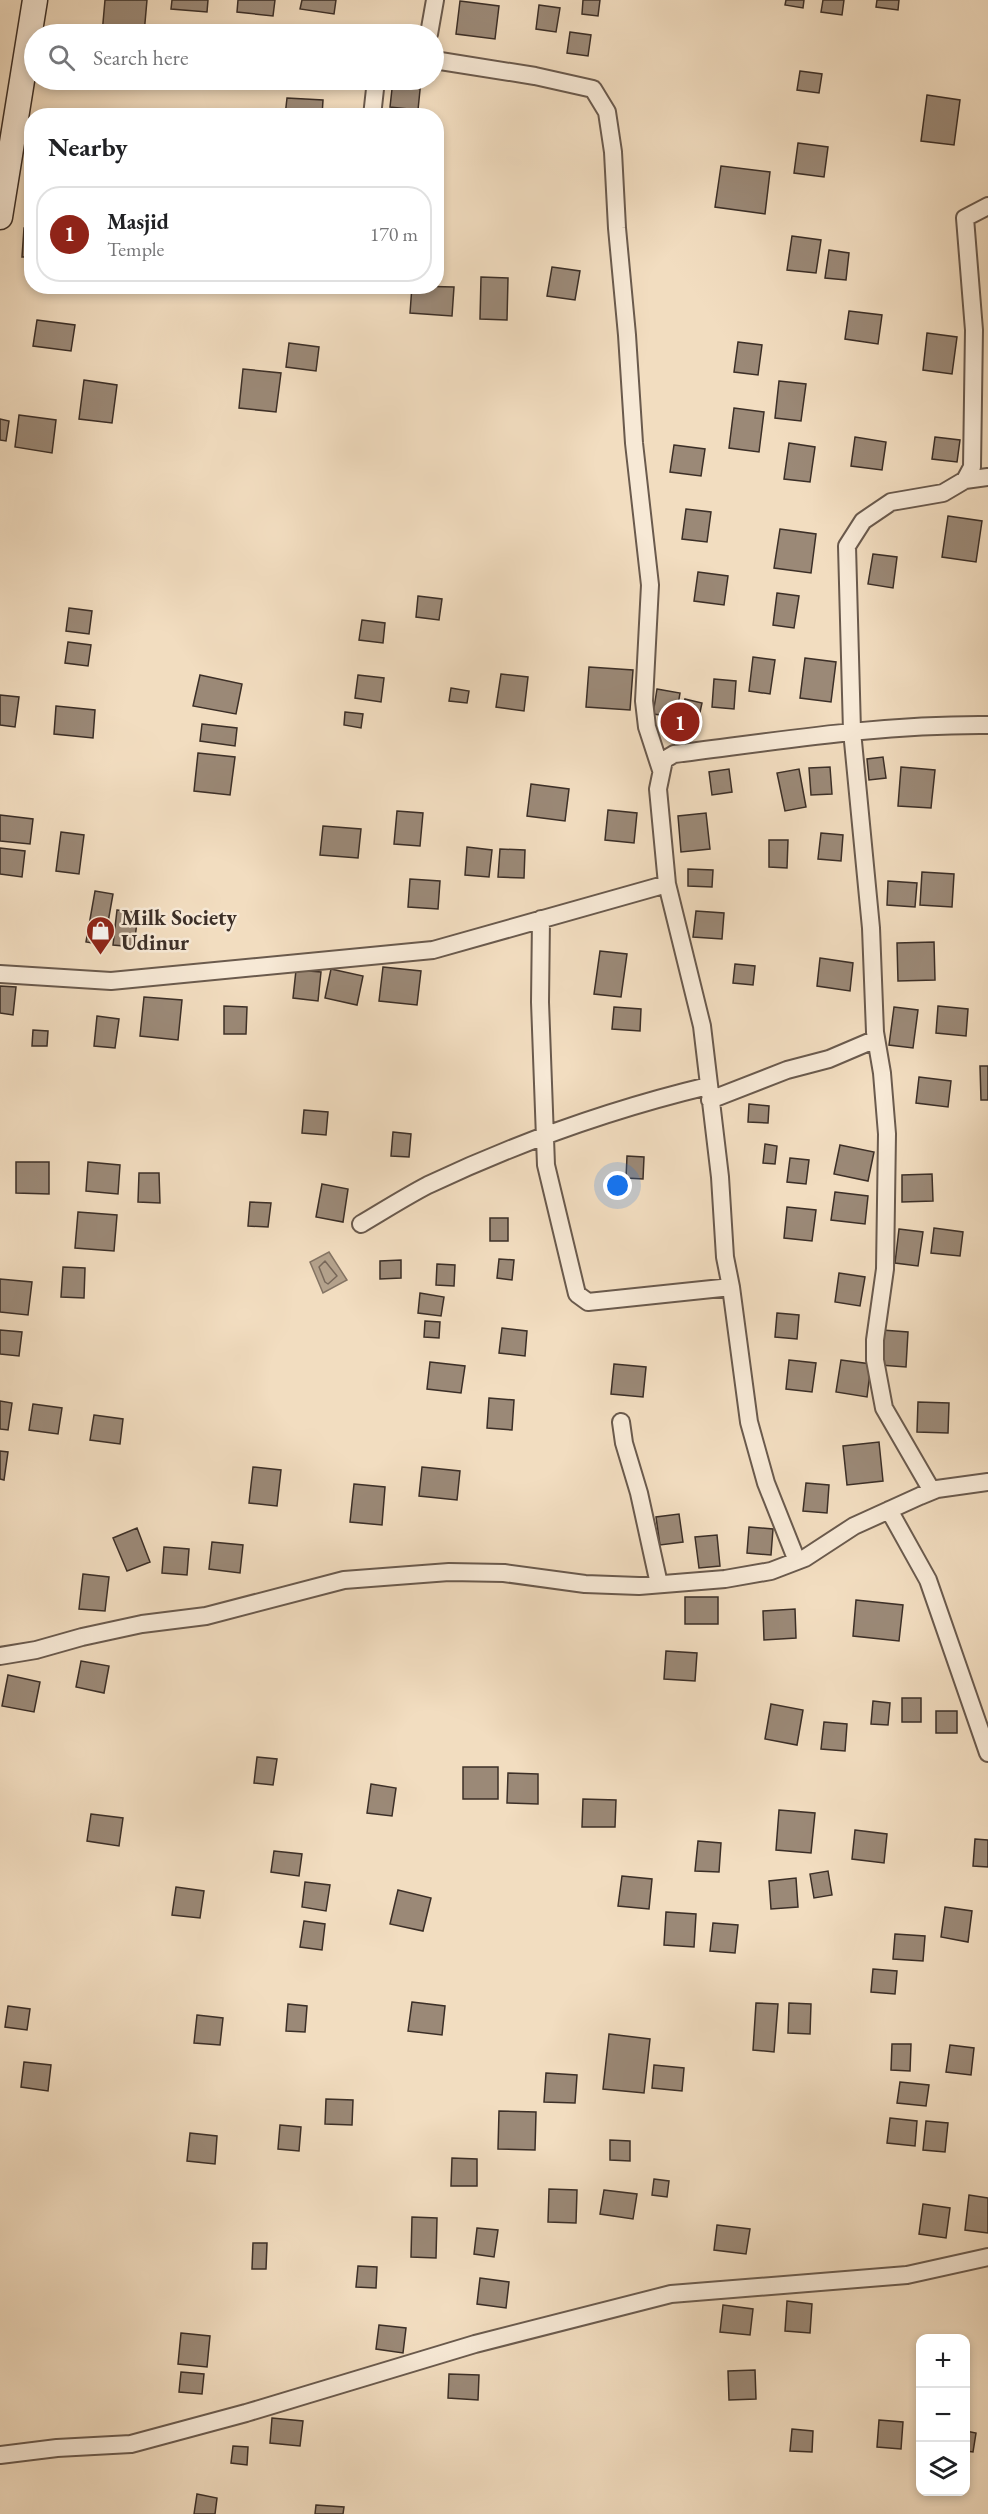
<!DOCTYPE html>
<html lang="en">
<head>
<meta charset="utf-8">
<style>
	body { margin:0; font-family:"EB Garamond",serif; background:#f6f6f6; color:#202124 }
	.controls { position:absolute; right:18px; bottom:18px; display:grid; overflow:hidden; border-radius:12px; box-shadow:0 3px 9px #0003 }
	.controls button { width:54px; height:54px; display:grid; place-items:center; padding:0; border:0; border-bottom:2px solid #e0e0e0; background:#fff; color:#202124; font:30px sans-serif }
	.you { position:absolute; left:618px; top:1186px; width:21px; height:21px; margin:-15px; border:4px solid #fff; border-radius:50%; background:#1a73e8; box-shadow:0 0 0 9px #1a73e833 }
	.badge { display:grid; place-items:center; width:39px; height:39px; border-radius:50%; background:#8f2418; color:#fff; font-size:20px; font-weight:700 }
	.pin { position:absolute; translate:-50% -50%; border:3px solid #fff; box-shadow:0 2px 6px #0006 }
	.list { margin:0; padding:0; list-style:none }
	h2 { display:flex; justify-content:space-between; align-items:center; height:78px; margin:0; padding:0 24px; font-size:26px }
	h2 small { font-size:20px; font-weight:400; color:#757577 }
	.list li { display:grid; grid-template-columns:39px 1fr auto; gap:18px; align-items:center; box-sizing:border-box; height:96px; margin:0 12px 12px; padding:0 12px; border:2px solid #e0e0e0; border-radius:24px }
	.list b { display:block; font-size:22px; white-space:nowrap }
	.list p { margin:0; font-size:20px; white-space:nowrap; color:#757577 }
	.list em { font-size:20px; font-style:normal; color:#757577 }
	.icon { flex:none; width:33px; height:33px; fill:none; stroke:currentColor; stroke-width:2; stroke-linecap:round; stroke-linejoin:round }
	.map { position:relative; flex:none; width:988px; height:2514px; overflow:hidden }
	.search { position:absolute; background:#fff; box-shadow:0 3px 9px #0003; left:24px; top:24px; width:420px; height:66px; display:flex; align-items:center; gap:15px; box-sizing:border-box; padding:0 21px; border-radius:33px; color:#757577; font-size:22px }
	.panel { position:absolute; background:#fff; box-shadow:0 3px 9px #0003; left:24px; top:108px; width:420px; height:186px; border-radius:24px }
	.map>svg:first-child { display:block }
	.water { fill:#b4a28c; stroke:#847464; stroke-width:1.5 }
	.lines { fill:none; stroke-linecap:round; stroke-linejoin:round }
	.shore { stroke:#78685a; stroke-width:1.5 }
	.building { fill:#9b8977; stroke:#3c2f27; stroke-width:1.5 }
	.minor-casing { stroke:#6a5a4d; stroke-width:20 }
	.secondary-casing { stroke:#3c2f27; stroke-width:27 }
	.minor { stroke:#f7e9d6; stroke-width:16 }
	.secondary { stroke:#f7e9d6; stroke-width:24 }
	.labels { text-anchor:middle; stroke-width:5; stroke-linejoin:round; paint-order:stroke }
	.poi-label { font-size:22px; font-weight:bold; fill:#3c2f27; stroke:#f7e9d6; text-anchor:start }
</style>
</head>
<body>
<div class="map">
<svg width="988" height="2514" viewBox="0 0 988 2514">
	<rect width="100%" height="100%" fill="#f2ddc0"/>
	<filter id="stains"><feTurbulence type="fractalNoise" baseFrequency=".00333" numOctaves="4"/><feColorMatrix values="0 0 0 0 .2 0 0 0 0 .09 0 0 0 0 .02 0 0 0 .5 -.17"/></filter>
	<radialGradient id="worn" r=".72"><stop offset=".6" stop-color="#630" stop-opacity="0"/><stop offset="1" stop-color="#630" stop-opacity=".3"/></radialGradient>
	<path class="water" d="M 329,1252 L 347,1280 L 323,1293 L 310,1262 Z"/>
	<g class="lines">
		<path class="shore" d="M 325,1261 L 337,1276 L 328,1284 L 325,1282 L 319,1267 Z"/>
	</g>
	<path class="building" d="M 105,0 L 147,0 L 144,34 L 102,34 Z
		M 172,0 L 208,0 L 207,12 L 171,9 Z
		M 238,0 L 275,0 L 273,16 L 237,12 Z
		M 302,0 L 336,0 L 334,14 L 300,9 Z
		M 583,0 L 600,0 L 598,16 L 582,14 Z
		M 786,0 L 804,0 L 803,8 L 785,5 Z
		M 823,0 L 844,0 L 842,15 L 821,12 Z
		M 877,0 L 899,0 L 898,10 L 876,7 Z
		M 460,1 L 499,6 L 495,39 L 456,34 Z
		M 539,5 L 560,8 L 556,32 L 536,29 Z
		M 570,32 L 591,35 L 588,56 L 567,53 Z
		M 800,71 L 822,74 L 819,93 L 797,90 Z
		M 393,80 L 421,80 L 418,110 L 390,107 Z
		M 927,95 L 960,100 L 954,145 L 921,141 Z
		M 287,98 L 323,100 L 322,116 L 285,116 Z
		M 798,143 L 828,147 L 824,177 L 794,173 Z
		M 721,166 L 770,172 L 765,214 L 715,207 Z
		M 24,228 L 32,229 L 32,257 L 22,257 Z
		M 792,236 L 821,240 L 816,273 L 787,270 Z
		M 829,250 L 849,253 L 846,280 L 825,278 Z
		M 552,267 L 580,271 L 575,300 L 547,296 Z
		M 481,277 L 508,278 L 507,320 L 480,319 Z
		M 412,286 L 454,287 L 452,316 L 410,313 Z
		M 849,311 L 882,315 L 878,344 L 845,339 Z
		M 37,320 L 75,325 L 71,351 L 33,346 Z
		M 927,333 L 957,337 L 952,374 L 923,370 Z
		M 738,342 L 762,345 L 758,375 L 734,372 Z
		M 289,343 L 319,347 L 316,371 L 286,367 Z
		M 243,369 L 281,373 L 276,412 L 239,408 Z
		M 84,380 L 117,385 L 112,423 L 79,419 Z
		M 779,381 L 806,384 L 801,421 L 775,418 Z
		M 734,408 L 764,412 L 759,452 L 729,448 Z
		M 19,415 L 56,420 L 52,453 L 15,447 Z
		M 0,419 L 9,421 L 6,441 L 0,440 Z
		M 855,437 L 886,442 L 882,470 L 851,466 Z
		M 935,437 L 960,440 L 957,462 L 932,459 Z
		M 789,443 L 815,447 L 810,482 L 784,479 Z
		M 674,445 L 705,449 L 701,476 L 670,472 Z
		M 686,509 L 711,512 L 707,542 L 682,539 Z
		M 948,516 L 982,521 L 976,562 L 942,557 Z
		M 780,529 L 816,534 L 811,573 L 774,568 Z
		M 873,554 L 897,557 L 893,588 L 868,584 Z
		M 698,572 L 728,576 L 724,605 L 694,601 Z
		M 777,593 L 799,596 L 794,628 L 773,625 Z
		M 418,596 L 442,599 L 439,620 L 416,617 Z
		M 69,608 L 92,611 L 89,634 L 66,631 Z
		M 362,620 L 385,623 L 383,643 L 359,640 Z
		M 68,642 L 91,645 L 88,666 L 65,663 Z
		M 753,657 L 775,660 L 770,694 L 749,691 Z
		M 805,658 L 836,662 L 831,702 L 800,698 Z
		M 589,667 L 633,670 L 630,710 L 586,707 Z
		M 501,674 L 528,677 L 524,711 L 496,707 Z
		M 200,675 L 242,684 L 236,714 L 193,706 Z
		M 358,675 L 384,678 L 381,702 L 355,698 Z
		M 714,679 L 736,681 L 734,709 L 712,707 Z
		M 451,688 L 469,691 L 467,703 L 449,701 Z
		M 657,689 L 680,693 L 676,717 L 653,714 Z
		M 0,695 L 19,697 L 15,727 L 0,725 Z
		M 685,699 L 702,703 L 697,726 L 680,722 Z
		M 56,706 L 95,710 L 93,738 L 54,734 Z
		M 345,712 L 363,714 L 361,728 L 344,725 Z
		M 202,724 L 237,728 L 235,746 L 200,741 Z
		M 198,753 L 235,757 L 230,795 L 194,791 Z
		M 883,757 L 886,778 L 869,780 L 867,759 Z
		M 830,767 L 832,794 L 811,795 L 809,768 Z
		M 901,767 L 935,770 L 931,808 L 898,806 Z
		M 729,769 L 732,792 L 712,795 L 709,772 Z
		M 799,769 L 806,807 L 785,811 L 777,773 Z
		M 531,784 L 569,789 L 565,821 L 527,816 Z
		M 608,810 L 637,813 L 634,843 L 605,840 Z
		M 397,811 L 423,813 L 420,846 L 394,844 Z
		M 706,813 L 710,849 L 681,852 L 678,816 Z
		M 0,815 L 33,819 L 30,844 L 0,841 Z
		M 323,826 L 361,829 L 358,858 L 320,855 Z
		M 61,832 L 84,835 L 79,874 L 56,871 Z
		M 821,833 L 843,835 L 841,861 L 818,859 Z
		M 769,840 L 788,840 L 787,868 L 769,867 Z
		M 467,847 L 492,850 L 489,877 L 465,875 Z
		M 0,848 L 25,851 L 22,877 L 0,874 Z
		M 500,849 L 525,850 L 524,878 L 498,877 Z
		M 688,869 L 713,870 L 712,887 L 688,886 Z
		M 922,872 L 954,874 L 952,907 L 920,905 Z
		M 410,879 L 440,881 L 438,909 L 408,907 Z
		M 888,881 L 917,883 L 915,907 L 887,905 Z
		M 95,891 L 113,894 L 104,945 L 86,942 Z
		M 117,910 L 138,913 L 134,947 L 113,945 Z
		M 696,911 L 724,913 L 722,939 L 693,937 Z
		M 934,942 L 935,980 L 898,981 L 897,943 Z
		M 600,951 L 627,954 L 621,997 L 594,994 Z
		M 820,958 L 853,963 L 850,991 L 817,986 Z
		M 735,964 L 755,966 L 753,985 L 733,983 Z
		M 383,967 L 421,971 L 417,1005 L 379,1001 Z
		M 331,969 L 363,976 L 357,1005 L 325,998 Z
		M 296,970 L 321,972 L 318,1001 L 293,998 Z
		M 0,986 L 16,987 L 13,1015 L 0,1013 Z
		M 144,997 L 182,1000 L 178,1040 L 140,1036 Z
		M 224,1006 L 247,1007 L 246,1034 L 224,1034 Z
		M 938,1006 L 968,1009 L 966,1036 L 936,1033 Z
		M 614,1007 L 641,1009 L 640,1031 L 612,1029 Z
		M 894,1007 L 918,1010 L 913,1048 L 889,1045 Z
		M 97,1016 L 119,1019 L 115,1048 L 94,1046 Z
		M 33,1030 L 48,1031 L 47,1046 L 32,1046 Z
		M 980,1066 L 988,1066 L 988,1100 L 981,1100 Z
		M 919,1077 L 951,1081 L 948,1107 L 916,1103 Z
		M 749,1104 L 769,1106 L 768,1123 L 748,1122 Z
		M 304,1110 L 328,1112 L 326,1135 L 302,1133 Z
		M 393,1132 L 411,1134 L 409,1157 L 391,1156 Z
		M 765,1144 L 777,1146 L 775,1164 L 763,1163 Z
		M 840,1145 L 874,1152 L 868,1181 L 834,1174 Z
		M 627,1156 L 644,1157 L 643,1179 L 626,1178 Z
		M 790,1158 L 809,1160 L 806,1184 L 787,1182 Z
		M 16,1162 L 49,1162 L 49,1194 L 16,1193 Z
		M 88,1162 L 120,1165 L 118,1194 L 86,1191 Z
		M 139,1173 L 159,1173 L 160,1203 L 138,1202 Z
		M 932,1174 L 933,1201 L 902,1202 L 902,1175 Z
		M 322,1184 L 348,1189 L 343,1222 L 316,1217 Z
		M 835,1192 L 868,1196 L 865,1224 L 831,1220 Z
		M 250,1202 L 271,1203 L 268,1227 L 248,1226 Z
		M 787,1207 L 816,1210 L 812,1241 L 784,1238 Z
		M 78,1212 L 117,1215 L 114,1251 L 75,1248 Z
		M 490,1218 L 508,1218 L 508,1241 L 490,1241 Z
		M 934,1228 L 963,1232 L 960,1256 L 931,1253 Z
		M 899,1229 L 923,1232 L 918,1266 L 895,1263 Z
		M 499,1259 L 514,1260 L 512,1280 L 497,1278 Z
		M 401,1260 L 401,1278 L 380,1279 L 380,1261 Z
		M 437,1264 L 455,1265 L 454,1286 L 436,1285 Z
		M 63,1267 L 85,1268 L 84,1298 L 61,1297 Z
		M 839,1273 L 865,1277 L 860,1306 L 835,1302 Z
		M 0,1279 L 32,1282 L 28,1315 L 0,1312 Z
		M 420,1293 L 444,1297 L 441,1316 L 418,1313 Z
		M 777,1313 L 799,1315 L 797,1339 L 775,1337 Z
		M 425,1321 L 440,1322 L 439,1338 L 424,1337 Z
		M 502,1328 L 527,1331 L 525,1356 L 499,1353 Z
		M 0,1330 L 22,1332 L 19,1356 L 0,1354 Z
		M 882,1330 L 908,1332 L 906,1367 L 880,1365 Z
		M 789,1360 L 816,1363 L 812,1392 L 786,1389 Z
		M 841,1360 L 871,1364 L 867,1397 L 836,1392 Z
		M 430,1362 L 465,1366 L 461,1393 L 427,1389 Z
		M 614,1364 L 646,1367 L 643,1397 L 611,1394 Z
		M 489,1398 L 514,1400 L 512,1430 L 487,1428 Z
		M 0,1401 L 12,1403 L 8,1430 L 0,1429 Z
		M 918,1402 L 949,1403 L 948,1433 L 917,1432 Z
		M 33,1404 L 62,1408 L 58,1434 L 29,1430 Z
		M 94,1415 L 123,1419 L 120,1444 L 90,1440 Z
		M 879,1442 L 883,1481 L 847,1485 L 843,1446 Z
		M 0,1451 L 8,1452 L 4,1480 L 0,1479 Z
		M 253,1467 L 281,1470 L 277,1506 L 249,1503 Z
		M 422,1467 L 460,1471 L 457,1500 L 419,1496 Z
		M 806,1483 L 829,1485 L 827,1513 L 803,1511 Z
		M 354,1484 L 385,1487 L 382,1525 L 350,1522 Z
		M 679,1514 L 683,1542 L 660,1545 L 656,1517 Z
		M 749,1527 L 773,1529 L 771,1555 L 747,1553 Z
		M 137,1528 L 150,1562 L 127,1571 L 113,1538 Z
		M 717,1535 L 720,1566 L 699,1568 L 695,1537 Z
		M 212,1542 L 243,1545 L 240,1573 L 209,1569 Z
		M 164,1547 L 189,1549 L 187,1575 L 162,1573 Z
		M 83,1574 L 109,1577 L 105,1611 L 79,1609 Z
		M 685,1597 L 718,1597 L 718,1624 L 685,1624 Z
		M 856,1600 L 903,1605 L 899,1641 L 853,1636 Z
		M 795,1609 L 796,1638 L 764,1640 L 763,1611 Z
		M 666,1651 L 697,1653 L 695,1681 L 664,1679 Z
		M 81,1661 L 109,1666 L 104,1693 L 76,1687 Z
		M 8,1675 L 40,1682 L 34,1712 L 2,1706 Z
		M 902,1698 L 921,1698 L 921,1722 L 902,1722 Z
		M 873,1701 L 890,1703 L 888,1725 L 871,1724 Z
		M 771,1704 L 803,1710 L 797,1745 L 765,1739 Z
		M 936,1711 L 957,1711 L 957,1733 L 936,1733 Z
		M 824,1722 L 847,1724 L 845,1751 L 821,1749 Z
		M 257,1757 L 277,1759 L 273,1785 L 254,1783 Z
		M 463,1767 L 498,1767 L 498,1799 L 463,1799 Z
		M 508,1773 L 538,1774 L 538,1804 L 507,1803 Z
		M 371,1784 L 396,1788 L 392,1816 L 367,1813 Z
		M 583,1799 L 616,1800 L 615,1827 L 582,1827 Z
		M 779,1810 L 815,1813 L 811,1853 L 776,1850 Z
		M 91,1814 L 123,1818 L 119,1846 L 87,1841 Z
		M 855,1830 L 887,1834 L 884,1863 L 852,1859 Z
		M 975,1839 L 988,1840 L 988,1867 L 973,1866 Z
		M 698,1841 L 721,1843 L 719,1872 L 695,1871 Z
		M 274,1851 L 302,1854 L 299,1876 L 271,1872 Z
		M 828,1871 L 832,1895 L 814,1898 L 810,1874 Z
		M 622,1876 L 652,1879 L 649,1909 L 618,1906 Z
		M 796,1878 L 798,1907 L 771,1909 L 769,1881 Z
		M 305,1882 L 330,1885 L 326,1911 L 302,1907 Z
		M 176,1887 L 204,1891 L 200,1918 L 172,1915 Z
		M 398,1890 L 431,1898 L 423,1931 L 390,1924 Z
		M 945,1907 L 972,1911 L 968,1942 L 941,1937 Z
		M 666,1912 L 696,1914 L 694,1947 L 664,1945 Z
		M 304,1921 L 325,1924 L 322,1950 L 300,1947 Z
		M 713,1923 L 738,1925 L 735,1953 L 710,1951 Z
		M 895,1934 L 925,1936 L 923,1961 L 893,1959 Z
		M 873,1969 L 897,1971 L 895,1994 L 871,1992 Z
		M 412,2002 L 445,2006 L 442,2035 L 408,2031 Z
		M 756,2003 L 778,2004 L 774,2052 L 753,2050 Z
		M 789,2003 L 811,2004 L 810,2034 L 788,2033 Z
		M 288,2004 L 307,2006 L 305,2032 L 286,2031 Z
		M 8,2006 L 30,2009 L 27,2030 L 5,2027 Z
		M 197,2015 L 223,2018 L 220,2045 L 194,2043 Z
		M 609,2034 L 650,2039 L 644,2093 L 603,2089 Z
		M 892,2044 L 911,2044 L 910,2071 L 891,2070 Z
		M 950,2045 L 974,2048 L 971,2075 L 946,2072 Z
		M 24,2062 L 51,2065 L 48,2091 L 21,2087 Z
		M 654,2065 L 684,2068 L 682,2091 L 652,2088 Z
		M 546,2073 L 577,2075 L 575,2103 L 544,2102 Z
		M 900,2082 L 929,2085 L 926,2106 L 897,2103 Z
		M 326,2099 L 353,2100 L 352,2125 L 325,2124 Z
		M 499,2111 L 536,2112 L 535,2150 L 498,2149 Z
		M 890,2118 L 917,2121 L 915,2146 L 887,2143 Z
		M 926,2121 L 948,2123 L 945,2152 L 923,2150 Z
		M 280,2125 L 301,2127 L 299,2151 L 278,2149 Z
		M 190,2133 L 217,2136 L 215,2164 L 187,2161 Z
		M 610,2140 L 630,2141 L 630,2161 L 610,2160 Z
		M 452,2158 L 477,2159 L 477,2186 L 451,2186 Z
		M 654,2179 L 669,2181 L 667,2197 L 652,2195 Z
		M 549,2189 L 577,2190 L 576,2223 L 548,2222 Z
		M 604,2190 L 637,2194 L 633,2219 L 600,2214 Z
		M 969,2195 L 988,2198 L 988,2233 L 965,2230 Z
		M 923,2204 L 950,2208 L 946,2238 L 919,2234 Z
		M 412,2217 L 437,2218 L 436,2258 L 411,2257 Z
		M 717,2225 L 750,2229 L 746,2254 L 714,2250 Z
		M 477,2228 L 498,2230 L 494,2257 L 474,2254 Z
		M 253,2243 L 267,2243 L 266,2269 L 252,2269 Z
		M 358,2266 L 377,2267 L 376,2288 L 356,2287 Z
		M 480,2278 L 509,2282 L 506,2308 L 477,2304 Z
		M 787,2301 L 812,2304 L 810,2333 L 785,2331 Z
		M 723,2305 L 753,2309 L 750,2335 L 720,2332 Z
		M 379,2325 L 406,2328 L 403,2353 L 376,2349 Z
		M 181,2333 L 210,2336 L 207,2367 L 178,2364 Z
		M 755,2370 L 756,2399 L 729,2400 L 728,2371 Z
		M 181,2372 L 204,2374 L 202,2394 L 179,2392 Z
		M 449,2374 L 479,2375 L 478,2400 L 448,2398 Z
		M 272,2418 L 303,2421 L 300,2446 L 270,2443 Z
		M 879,2420 L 903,2422 L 901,2449 L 877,2447 Z
		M 792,2429 L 813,2431 L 812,2452 L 790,2451 Z
		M 966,2431 L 976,2433 L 973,2452 L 966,2451 Z
		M 233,2446 L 248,2447 L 247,2465 L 231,2463 Z
		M 197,2494 L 217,2498 L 215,2514 L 194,2514 Z
		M 316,2505 L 344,2507 L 343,2514 L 315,2514 Z"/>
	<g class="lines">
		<defs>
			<path id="minor" d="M 429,34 L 435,0
				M 434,60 L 535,76 L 593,89 L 607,112 L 613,152 L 617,228 L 627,335 L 634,443 L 650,585 L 644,701 L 647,727 L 661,770
				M 372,116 L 376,80
				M 965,480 L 988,477
				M 667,884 L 702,1026 L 720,1177 L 725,1257 L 731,1287
				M 541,919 L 540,1002 L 546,1165 L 577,1294 L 588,1302 L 731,1287 L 749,1422 L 766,1483 L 797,1561
				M 0,974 L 111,981 L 433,950 L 667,884 L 658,789 L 664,760 L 674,754 C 778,741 882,724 988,725
				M 710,1100 L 787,1070 L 829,1059 L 876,1039
				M 361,1224 C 383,1211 405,1197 428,1185 C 517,1143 612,1109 708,1086
				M 621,1422 L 624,1443 L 639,1493 L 659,1584
				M 932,1491 L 884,1408 L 875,1360 L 875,1340 L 885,1269 L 887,1134 L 882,1073 L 875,1032 L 871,928 L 852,731 L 847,546 L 863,521 L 891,502 L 943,493 L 965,480 L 972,467 L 974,330 L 965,218 L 988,206
				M 889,1510 L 928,1580 L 988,1753
				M 0,1656 L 36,1650 L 82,1637 L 142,1624 L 206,1616 L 344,1580 L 449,1572 L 504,1573 L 585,1584 L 639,1586 L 725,1579 L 771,1571 L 805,1558 L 854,1526 L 920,1496 L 937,1489 L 988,1482
				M 0,2455 L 57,2448 L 131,2444 L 246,2413 L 475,2344 L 671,2294 L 907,2275 L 988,2257"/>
			<path id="secondary" d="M 0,217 L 35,0"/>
		</defs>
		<use href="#minor" class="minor-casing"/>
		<use href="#secondary" class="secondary-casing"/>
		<use href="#minor" class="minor"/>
		<use href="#secondary" class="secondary"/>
	</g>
	<defs>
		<symbol id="shop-pin" viewBox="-11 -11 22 30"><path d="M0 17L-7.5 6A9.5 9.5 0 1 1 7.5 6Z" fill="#8f2418" stroke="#f7e9d6"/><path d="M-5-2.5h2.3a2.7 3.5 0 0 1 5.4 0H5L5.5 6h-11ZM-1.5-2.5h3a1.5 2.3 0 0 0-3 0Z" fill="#fff"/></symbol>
	</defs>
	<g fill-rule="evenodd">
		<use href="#shop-pin" x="84" y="914" width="33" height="45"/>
	</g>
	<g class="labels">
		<g class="poi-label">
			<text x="121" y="925">Milk Society<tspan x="121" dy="25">Udinur</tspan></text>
		</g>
	</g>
	<rect width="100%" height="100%" filter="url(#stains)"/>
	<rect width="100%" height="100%" fill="url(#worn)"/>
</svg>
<div class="controls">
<button>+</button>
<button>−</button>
<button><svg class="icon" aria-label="layers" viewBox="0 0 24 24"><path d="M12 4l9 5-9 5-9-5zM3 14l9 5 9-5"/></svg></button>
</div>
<div class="you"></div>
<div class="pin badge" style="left:680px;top:722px">1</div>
<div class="search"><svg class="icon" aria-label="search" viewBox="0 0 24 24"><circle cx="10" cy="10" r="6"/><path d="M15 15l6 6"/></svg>Search here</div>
<section class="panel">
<h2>Nearby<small></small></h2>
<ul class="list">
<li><span class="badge">1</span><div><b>Masjid</b><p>Temple</p></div><em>170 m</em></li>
</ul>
</section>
</div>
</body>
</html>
